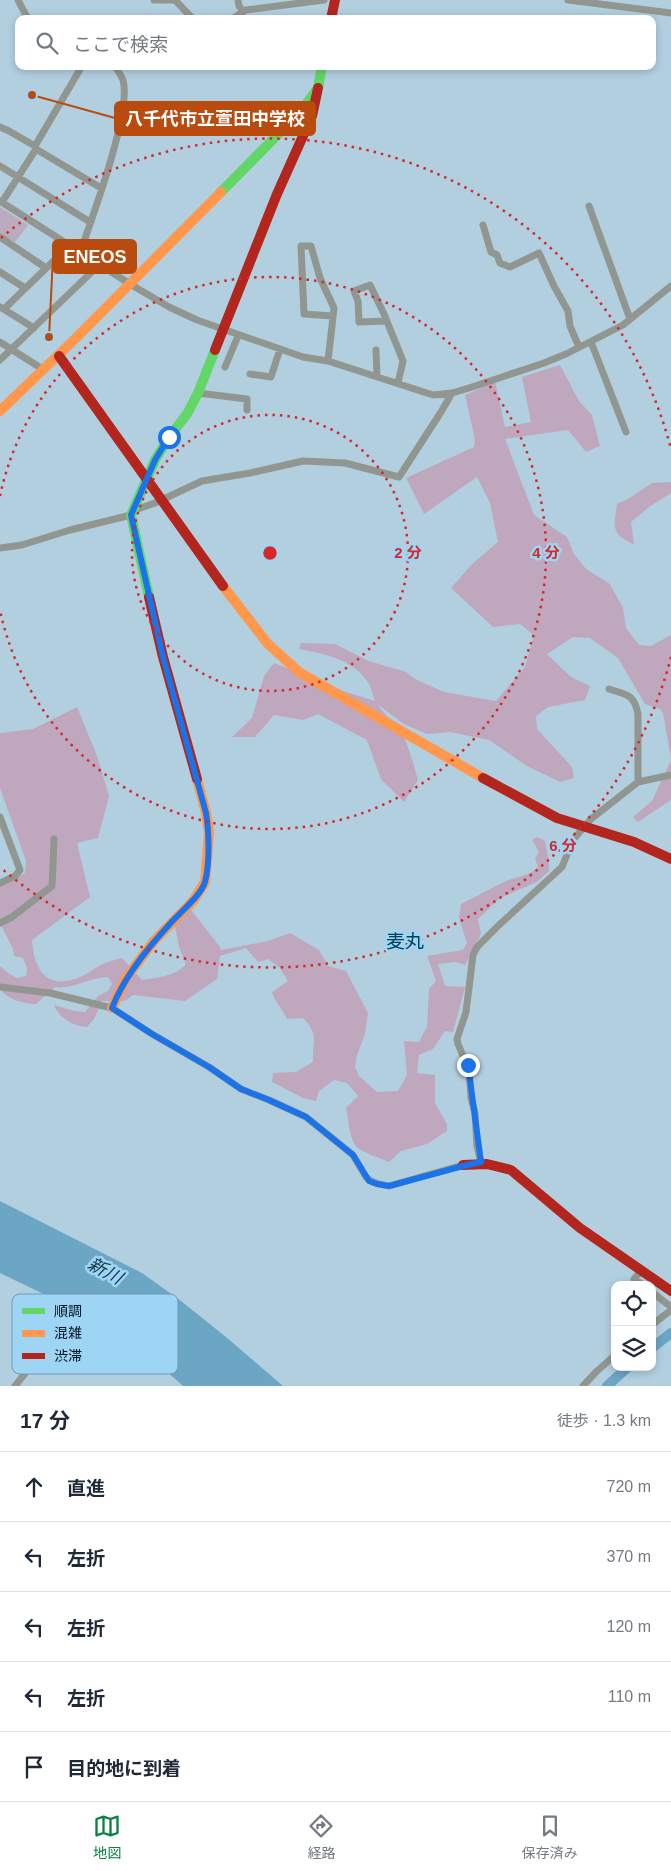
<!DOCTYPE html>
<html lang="ja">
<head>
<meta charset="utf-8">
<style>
	body { margin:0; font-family:Helvetica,"Noto Sans JP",sans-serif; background:#f2f2f3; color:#1f2937 }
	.controls { position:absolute; right:15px; bottom:15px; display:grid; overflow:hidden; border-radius:10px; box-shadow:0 2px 8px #0003 }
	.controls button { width:45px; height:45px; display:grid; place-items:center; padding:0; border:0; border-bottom:1px solid #e0e1e3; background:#fff; color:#1f2937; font:25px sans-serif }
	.stop { position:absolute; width:15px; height:15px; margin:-11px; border:4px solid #1a73e8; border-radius:50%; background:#fff }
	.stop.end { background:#1a73e8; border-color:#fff; box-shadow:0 1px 5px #0008 }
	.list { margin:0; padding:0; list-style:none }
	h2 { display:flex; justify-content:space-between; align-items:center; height:65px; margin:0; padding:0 20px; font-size:21px }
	h2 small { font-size:16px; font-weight:400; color:#747a83 }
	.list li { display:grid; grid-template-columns:32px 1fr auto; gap:15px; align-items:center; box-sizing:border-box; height:70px; padding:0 20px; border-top:1px solid #e0e1e3 }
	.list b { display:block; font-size:19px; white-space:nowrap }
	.list em { font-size:16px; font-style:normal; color:#747a83 }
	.icon { flex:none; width:28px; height:28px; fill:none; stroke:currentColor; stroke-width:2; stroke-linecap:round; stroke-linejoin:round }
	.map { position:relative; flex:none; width:671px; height:1386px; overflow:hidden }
	.search { position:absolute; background:#fff; box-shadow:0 2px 8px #0003; left:15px; right:15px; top:15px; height:55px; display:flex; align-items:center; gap:12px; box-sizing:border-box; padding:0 18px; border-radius:10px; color:#747a83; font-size:19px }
	.sheet { height:415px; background:#fff }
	nav { display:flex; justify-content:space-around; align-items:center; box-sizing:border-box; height:70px; border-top:1px solid #e0e1e3; background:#fff; font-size:14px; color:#747a83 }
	nav a { display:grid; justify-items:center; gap:2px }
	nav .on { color:#0b8043 }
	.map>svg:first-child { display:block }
	.green { fill:#bbabbe }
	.forest { fill:#bfa7be }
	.water { fill:#6ba6c5 }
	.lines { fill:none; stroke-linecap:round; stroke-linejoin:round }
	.river { stroke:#6ba6c5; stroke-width:10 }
	.street { stroke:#919790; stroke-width:7 }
	.fast { stroke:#63d668; stroke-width:10 }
	.slow { stroke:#ff974d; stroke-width:10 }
	.jam { stroke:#b3261e; stroke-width:10 }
	.route { stroke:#1a73e8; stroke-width:6 }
	.ring { fill:none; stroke:#d62828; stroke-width:2.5; stroke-dasharray:2.5 5 }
	.labels { text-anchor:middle; stroke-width:5; stroke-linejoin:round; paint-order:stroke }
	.water-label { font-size:18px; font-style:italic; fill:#163748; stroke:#9ed5f4 }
	.quarter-label { font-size:19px; fill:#04415a; stroke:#9ed5f4 }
	.key { fill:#9ed5f4; stroke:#6f9ab4; stroke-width:1 }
	.key-label { font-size:14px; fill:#00121d }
	.centre { fill:#d62828; stroke:#9ed5f4; stroke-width:2.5 }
	.ring-label { font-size:15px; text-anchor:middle; font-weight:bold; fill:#d62828; stroke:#9ed5f4; stroke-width:5; stroke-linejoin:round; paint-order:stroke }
	.leader { fill:none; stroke:#ba4b0f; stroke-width:2 }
	.callout-dot { fill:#ba4b0f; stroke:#9ed5f4; stroke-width:2 }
	.callout { fill:#ba4b0f; stroke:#ba4b0f; stroke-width:2 }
	.callout-label { font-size:18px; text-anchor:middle; font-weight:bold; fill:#fff }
</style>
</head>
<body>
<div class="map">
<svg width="671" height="1386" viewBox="0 0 671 1386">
	<rect width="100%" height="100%" fill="#b2cfe0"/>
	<path class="green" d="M 0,207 L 28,225 L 15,242 L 0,234 Z"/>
	<path class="forest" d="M 560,365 L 579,401 L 592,415 L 600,446 L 586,452 L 568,430 L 505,439 L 534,515 L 567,537 L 574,554 L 586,569 L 610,584 L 623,608 L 626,628 L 639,645 L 651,646 L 671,635 L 671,759 L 663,713 L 660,709 L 645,704 L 618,658 L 590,638 L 573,637 L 547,654 L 571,677 L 590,686 L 585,700 L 548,707 L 536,716 L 537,729 L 572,767 L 574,778 L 560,782 L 527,766 L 489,740 L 450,732 L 427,734 L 404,724 L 377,704 L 405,739 L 413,762 L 418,780 L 404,802 L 381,779 L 367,740 L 318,714 L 303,720 L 274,715 L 255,737 L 232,737 L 252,718 L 264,676 L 274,663 L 343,691 L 375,701 C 373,696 372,690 370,686 C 357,660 325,654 299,649 L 301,643 L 335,644 L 369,661 L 406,672 L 415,679 L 444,692 L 496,701 L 525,667 L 534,635 L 520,624 L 493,627 L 451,588 L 472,564 L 498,542 L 490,503 L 477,477 L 424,514 L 406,478 L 474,447 L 475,440 L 465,395 L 495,382 L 505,427 L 531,422 L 522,377 Z
		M 671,482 L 671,493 L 649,507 L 631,522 L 634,544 C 610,535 614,525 617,504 L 628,499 L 652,483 Z
		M 77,707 L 97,756 L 109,796 L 98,838 L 77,843 L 90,897 L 32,940 C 34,967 44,989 75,979 C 85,976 94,968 103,964 C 109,961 116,960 122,958 L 142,980 C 156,978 176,976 186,964 L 179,947 L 175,926 L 191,910 L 220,947 L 221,950 L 268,941 L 290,933 L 319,950 L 328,966 L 346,971 L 368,1013 L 365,1034 L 357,1055 L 355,1067 L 359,1076 L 377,1092 L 398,1091 L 407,1075 L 404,1041 L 419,1042 L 427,1027 L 429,989 L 436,981 L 427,956 L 463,950 L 467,943 L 459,918 L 461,904 L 506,881 L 528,874 L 538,868 L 535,858 L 539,852 L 532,840 L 537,837 L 545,841 L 549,861 L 549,871 L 537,882 L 500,898 L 478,919 L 481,934 L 465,965 L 456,962 L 438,964 L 445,986 L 465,987 L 453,1032 L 445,1031 L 433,1049 L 419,1055 L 417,1073 L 435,1075 L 435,1103 L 447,1124 L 447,1131 L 427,1144 L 401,1151 L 389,1162 C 382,1159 365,1153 359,1149 C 349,1142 349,1120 346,1108 L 358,1096 L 347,1083 L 334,1080 L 319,1091 L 316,1101 L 303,1098 L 272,1082 L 273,1073 L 296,1072 L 313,1062 C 312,1041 320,1036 303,1018 L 287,1019 C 283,1009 274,1001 272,992 L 288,981 L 280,968 L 268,959 L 258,962 L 246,948 L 220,956 L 217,979 L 185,1001 L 133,995 L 125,1001 L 102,1001 L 94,1019 L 87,1027 C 73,1026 59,1018 54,1005 L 74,1011 L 85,1012 L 98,996 L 108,991 L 112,984 L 108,977 C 90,977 72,990 55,987 L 36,1004 C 25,1004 4,999 0,987 C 0,981 0,971 0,966 L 8,973 L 17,978 L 26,976 L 27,968 L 23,958 L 14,956 L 13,949 L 0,923 L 0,886 L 25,873 L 26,861 L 0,788 L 0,733 L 33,729 Z
		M 671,760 L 671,800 L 638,822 L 633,817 L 652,801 Z"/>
	<path class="water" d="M 0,1201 L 142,1273 L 181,1301 L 226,1337 L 283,1386 L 183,1386 C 164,1369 145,1351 123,1337 C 84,1312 41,1293 0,1273 Z"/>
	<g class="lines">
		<path class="river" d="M 652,1348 L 671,1333
			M 607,1386 L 628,1367"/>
		<path class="street" d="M 18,0 L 28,19
			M 154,0 L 174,0
			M 175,0 L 193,19
			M 238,0 L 239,6 L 243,11
			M 568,0 L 671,13
			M 232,19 L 246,10 L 324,0
			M 0,127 L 9,131 L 35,146 L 36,149 L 101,188
			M 35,146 L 82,66
			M 0,166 L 90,222
			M 0,201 L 130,284 L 169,307 L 197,320 L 303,357 L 328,361 L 433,395 L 452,393 L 469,388 L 544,363 L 566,354 L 623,325 L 671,286
			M 2,202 L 36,149
			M 589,206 L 630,319
			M 483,225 L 491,252 L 497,255 L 500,263 L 510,267 L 539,253 L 554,286 L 568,311 L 570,326 L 579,347
			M 0,237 L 46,268
			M 80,253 C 92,218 132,111 123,80 C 121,75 118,71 115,66
			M 0,272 L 25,288
			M 0,307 L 34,328
			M 4,309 L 69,246
			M 387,321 L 359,322 L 358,301 L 354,291 L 370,285 L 384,314 L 403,361 L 398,383
			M 0,342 L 44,370
			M 591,342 L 626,432
			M 376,350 L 377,376
			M 0,360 L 99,265
			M 328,361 L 334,308 L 320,278 L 311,246 L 301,246 L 304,314 L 333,316
			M 225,367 L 238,336
			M 250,374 L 271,377 L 280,349
			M 198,393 L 247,399 L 247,410
			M 132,511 L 155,503 L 202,481 L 250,473 L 303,461 L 345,463 L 399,477 L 441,412 L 452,393
			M 0,548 L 22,545 L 70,530 L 131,515
			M 609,689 C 627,695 634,694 638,714 L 638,782
			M 0,817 L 20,870 L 15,876 L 0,883
			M 0,923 L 12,917 L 52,886 L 54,839
			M 0,987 L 50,993 L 112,1008 L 152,1034 L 209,1067 L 241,1089 L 269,1100 L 306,1117 L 353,1155 L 366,1177 C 372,1184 381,1184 389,1186 L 463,1165
			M 481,1163 L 477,1146 L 475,1113 L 471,1098 L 469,1070 L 458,1044 L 457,1039 L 466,1012 L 473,955 L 477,947 L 498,926 L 562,867 L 573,840 L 591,819 L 638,782 L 671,775
			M 640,1272 L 634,1279 L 643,1285
			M 652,1292 L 671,1307
			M 652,1325 L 671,1310
			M 15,1386 L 66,1322
			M 583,1386 L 596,1372 L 615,1355"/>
		<path class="fast" d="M 221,192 L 302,110 L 318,88 L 322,66
			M 149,597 L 131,515 L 155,460 L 169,437 L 187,414 L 198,393 L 215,350"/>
		<path class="slow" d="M 0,411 L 77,337 L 221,192
			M 223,586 L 268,644 L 299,672 L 483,778
			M 112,1008 L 126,978 L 154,941 L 193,901 L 205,882 L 209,833 L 206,813 L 197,779"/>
		<path class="jam" d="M 331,19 L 335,0
			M 215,350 L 277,194 L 312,116 L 318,88
			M 59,356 L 223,586
			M 149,597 L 163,657 L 197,779
			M 483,778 L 557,818 L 634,842 L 671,859
			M 463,1165 L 487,1164 L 511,1170 L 580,1228 L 671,1291"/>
	</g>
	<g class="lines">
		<path class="route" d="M 169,437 L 155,460 L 131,515 L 163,657 L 206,813 C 209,832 210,863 205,882 C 200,897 179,913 168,926 C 146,950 124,977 112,1008 L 152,1034 L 209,1067 L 241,1089 L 269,1100 L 306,1117 L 353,1155 L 369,1181 L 377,1184 L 389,1186 L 463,1166 L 481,1162 L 468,1065"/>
	</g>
	<g class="ring">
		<circle cx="270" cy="553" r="138"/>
		<path d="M0 496A276 276 0 1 1 0 610"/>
		<path d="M671 657A414 414 0 0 1 1 868M1 238A414 414 0 0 1 671 449"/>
	</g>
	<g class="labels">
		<g class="water-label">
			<text transform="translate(105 1271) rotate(28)" y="6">新川</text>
		</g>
		<g class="quarter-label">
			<text x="405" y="948">麦丸</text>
		</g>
	</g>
	<rect x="12" y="1294" width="166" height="80" rx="8" class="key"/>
	<rect x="22" y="1308" width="23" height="6" fill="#63d668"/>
	<rect x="22" y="1330" width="23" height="7" fill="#ff974d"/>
	<rect x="22" y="1353" width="23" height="6" fill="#b3261e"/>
	<g class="key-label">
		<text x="54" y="1316">順調</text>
		<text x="54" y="1338">混雑</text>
		<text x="54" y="1361">渋滞</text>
	</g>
	<circle cx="270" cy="553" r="8" class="centre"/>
	<g class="ring-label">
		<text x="408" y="558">2 分</text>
		<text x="546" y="558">4 分</text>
		<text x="563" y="851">6 分</text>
	</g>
	<path class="leader" d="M32 95L115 118M49 337L53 257"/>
	<g class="callout-dot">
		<circle cx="32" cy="95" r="5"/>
		<circle cx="49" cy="337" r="5"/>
	</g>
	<g class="callout">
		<rect x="115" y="102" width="200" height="33" rx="5"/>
		<rect x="53" y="240" width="83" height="33" rx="5"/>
	</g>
	<g class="callout-label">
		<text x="215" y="125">八千代市立萱田中学校</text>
		<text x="95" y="263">ENEOS</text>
	</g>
</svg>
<div class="controls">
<button><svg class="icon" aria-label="locate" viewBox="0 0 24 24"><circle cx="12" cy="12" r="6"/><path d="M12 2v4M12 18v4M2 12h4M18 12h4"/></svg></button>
<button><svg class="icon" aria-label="layers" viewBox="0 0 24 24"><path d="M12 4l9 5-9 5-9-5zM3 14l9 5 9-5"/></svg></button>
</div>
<div class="stop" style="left:169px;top:437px"></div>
<div class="stop end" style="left:468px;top:1065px"></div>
<div class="search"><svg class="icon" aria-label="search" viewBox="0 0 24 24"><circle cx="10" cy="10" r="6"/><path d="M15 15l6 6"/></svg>ここで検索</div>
</div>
<section class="sheet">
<h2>17 分<small>徒歩 · 1.3 km</small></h2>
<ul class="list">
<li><svg class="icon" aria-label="ahead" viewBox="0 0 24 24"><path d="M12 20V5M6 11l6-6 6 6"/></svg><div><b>直進</b></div><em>720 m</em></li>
<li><svg class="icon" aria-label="left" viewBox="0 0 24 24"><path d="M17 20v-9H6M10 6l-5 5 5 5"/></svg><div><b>左折</b></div><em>370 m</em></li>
<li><svg class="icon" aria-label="left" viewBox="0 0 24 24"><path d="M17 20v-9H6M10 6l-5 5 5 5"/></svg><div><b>左折</b></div><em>120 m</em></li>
<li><svg class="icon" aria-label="left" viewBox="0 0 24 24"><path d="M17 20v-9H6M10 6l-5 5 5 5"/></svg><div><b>左折</b></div><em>110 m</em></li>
<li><svg class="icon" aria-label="arrive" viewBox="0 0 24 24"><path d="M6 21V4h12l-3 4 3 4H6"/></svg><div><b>目的地に到着</b></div></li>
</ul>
</section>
<nav>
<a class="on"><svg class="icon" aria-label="map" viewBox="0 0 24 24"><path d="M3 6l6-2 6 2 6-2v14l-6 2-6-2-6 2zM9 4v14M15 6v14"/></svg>地図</a>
<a><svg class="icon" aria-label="directions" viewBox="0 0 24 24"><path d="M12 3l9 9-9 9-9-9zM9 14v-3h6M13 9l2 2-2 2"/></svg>経路</a>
<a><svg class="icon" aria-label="saved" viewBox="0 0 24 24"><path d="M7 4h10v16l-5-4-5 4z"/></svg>保存済み</a>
</nav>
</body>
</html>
